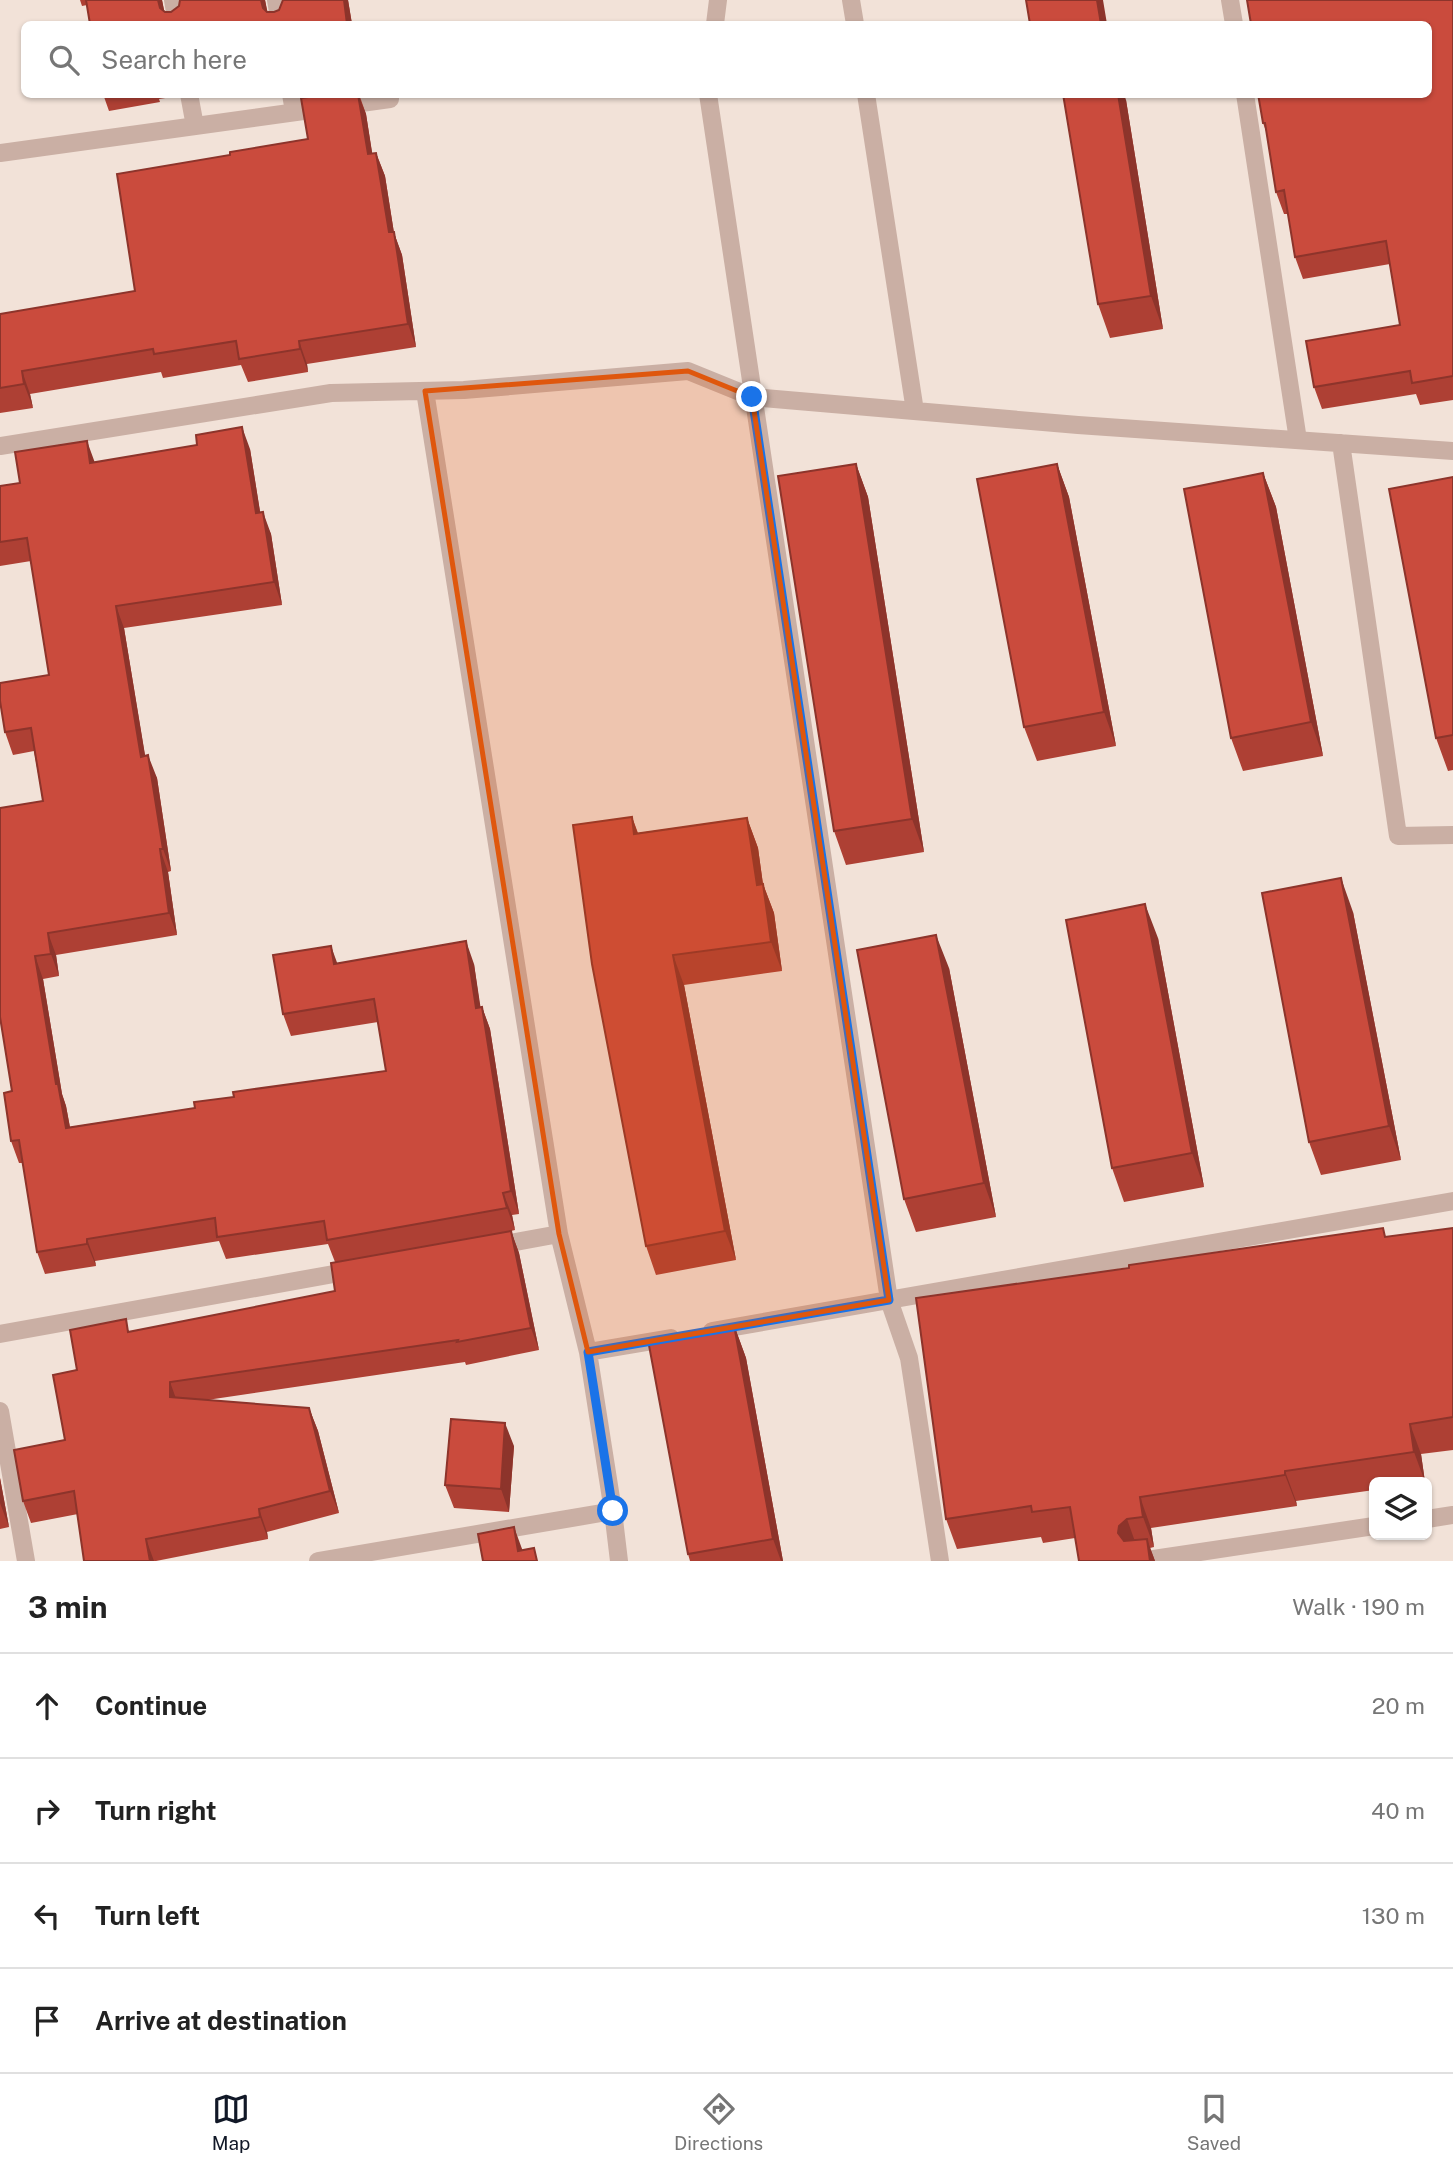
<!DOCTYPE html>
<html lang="en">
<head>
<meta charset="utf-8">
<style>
	body { margin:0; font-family:"Public Sans",sans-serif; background:#f6f6f6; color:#222 }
	.controls { position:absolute; right:21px; bottom:21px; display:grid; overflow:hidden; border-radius:10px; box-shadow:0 2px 5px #0004 }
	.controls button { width:63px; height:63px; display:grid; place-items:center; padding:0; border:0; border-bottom:2px solid #e0e0e0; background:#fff; color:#222; font:35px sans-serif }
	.stop { position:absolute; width:21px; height:21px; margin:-16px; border:5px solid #1a73e8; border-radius:50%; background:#fff }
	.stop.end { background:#1a73e8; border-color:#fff; box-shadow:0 2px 7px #0008 }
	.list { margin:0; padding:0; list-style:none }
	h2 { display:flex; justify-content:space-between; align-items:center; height:91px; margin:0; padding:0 28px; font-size:30px }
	h2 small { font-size:23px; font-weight:400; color:#767676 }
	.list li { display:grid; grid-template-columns:46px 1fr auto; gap:21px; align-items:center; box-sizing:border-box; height:105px; padding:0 28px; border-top:2px solid #e0e0e0 }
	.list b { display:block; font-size:26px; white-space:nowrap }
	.list em { font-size:23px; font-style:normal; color:#767676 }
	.icon { flex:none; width:38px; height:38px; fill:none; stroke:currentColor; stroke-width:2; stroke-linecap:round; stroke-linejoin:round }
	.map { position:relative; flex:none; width:1453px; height:1561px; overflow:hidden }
	.search { position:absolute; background:#fff; box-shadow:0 2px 5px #0004; left:21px; right:21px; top:21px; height:77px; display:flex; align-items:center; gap:18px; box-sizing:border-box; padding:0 24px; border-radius:10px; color:#767676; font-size:26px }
	.sheet { height:511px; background:#fff }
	nav { display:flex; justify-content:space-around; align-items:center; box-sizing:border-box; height:98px; border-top:2px solid #e0e0e0; background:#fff; font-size:19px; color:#767676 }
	nav a { display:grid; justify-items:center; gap:4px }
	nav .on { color:#111827 }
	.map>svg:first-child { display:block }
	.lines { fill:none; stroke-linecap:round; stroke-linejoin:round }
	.minor { stroke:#caafa4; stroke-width:18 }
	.wall { fill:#ae4034 }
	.shaded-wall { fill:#8d342b }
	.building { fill:#ca4b3d; stroke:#8d342b; stroke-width:2 }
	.route { stroke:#1a73e8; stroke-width:9 }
	.marked { fill:#df570d; fill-opacity:0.2; stroke:#df570d; stroke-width:5; stroke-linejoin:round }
</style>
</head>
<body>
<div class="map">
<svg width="1453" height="1561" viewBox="0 0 1453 1561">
	<rect width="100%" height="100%" fill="#f2e2d8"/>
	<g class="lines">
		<path class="minor" d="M 173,0 L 177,24
			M 276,0 L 280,24
			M 851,0 L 855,24
			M 1230,0 L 1234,24
			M 715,24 L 718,0
			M 189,94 L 195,126
			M 291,94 L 294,112
			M 708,94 L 889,1300 L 909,1358 L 940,1561
			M 866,94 L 915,411
			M 1245,94 L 1298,440
			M 0,153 L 390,99
			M 425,391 L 559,1234 L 588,1352 L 613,1511 L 619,1561
			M 1341,443 L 1398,836 L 1453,835
			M 0,446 L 331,393 L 464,390 L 688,371 L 752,397 L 1078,425 L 1453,451
			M 494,1246 L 559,1234
			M 712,1331 L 1453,1201
			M 0,1334 L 356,1270
			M 588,1352 L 671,1338
			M 0,1411 L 26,1561
			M 1427,1519 L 1453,1515
			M 318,1561 L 613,1511
			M 1140,1561 L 1374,1526"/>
	</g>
	<path class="wall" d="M 80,0 L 162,0 L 164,11 L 171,12 L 179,6 L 180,0 L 265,0 L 267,11 L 274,12 L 279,10 L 283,0 L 348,0 L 352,24 L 90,24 L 87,5 L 82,6 Z
		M 1453,0 L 1453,400 L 1420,405 L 1416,394 L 1322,409 L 1314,387 L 1400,325 L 1390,264 L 1303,279 L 1295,257 L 1288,214 L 1284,214 L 1276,192 L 1266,131 L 1263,123 L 1429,94 Z
		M 103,94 L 178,94 L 178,96 L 159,99 L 160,102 L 109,111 Z
		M 304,94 L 359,94 L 366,114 L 372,153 L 376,153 L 385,176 L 394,233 L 402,255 L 416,347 L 307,364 L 308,372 L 248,382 L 241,365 L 163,378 L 161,372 L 30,394 L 33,408 L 0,413 L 0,314 L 135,291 L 230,155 L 308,139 L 305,98 Z
		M 1126,100 L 1163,329 L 1110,338 L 1098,304 Z
		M 250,449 L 260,512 L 271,534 L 282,605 L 124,628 L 145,756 L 157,778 L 171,871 L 168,872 L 177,935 L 56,955 L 59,976 L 43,979 L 62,1094 L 66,1106 L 70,1127 L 195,1108 L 234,1097 L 386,1071 L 378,1022 L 291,1036 L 283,1014 L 337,963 L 474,964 L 480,1007 L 482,1007 L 490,1029 L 519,1214 L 512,1215 L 515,1230 L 511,1231 L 519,1253 L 539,1350 L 466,1365 L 465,1362 L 207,1400 L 309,1408 L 318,1431 L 339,1513 L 267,1532 L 268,1539 L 156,1561 L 84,1561 L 78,1514 L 31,1523 L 23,1501 L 65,1440 L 77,1370 L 131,1332 L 335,1291 L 335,1262 L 328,1244 L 226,1259 L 219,1241 L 95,1261 L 96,1266 L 45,1274 L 37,1252 L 23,1163 L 19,1163 L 11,1141 L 12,1091 L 43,801 L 34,751 L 13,755 L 5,732 L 49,675 L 31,561 L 0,566 L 0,486 L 20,483 L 94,462 Z
		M 856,464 L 868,497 L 924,852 L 846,865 L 834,831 Z
		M 1057,464 L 1069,497 L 1116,746 L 1037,761 L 1024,727 Z
		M 1263,473 L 1276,507 L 1323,756 L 1243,771 L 1231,738 Z
		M 1453,477 L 1453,770 L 1448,771 L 1436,738 Z
		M 632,817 L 638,833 L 747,818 L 758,848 L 763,884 L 774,913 L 782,971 L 684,985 L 736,1260 L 656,1275 L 646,1246 Z
		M 1353,912 L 1401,1160 L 1321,1175 L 1309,1142 Z
		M 1158,938 L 1204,1187 L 1124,1202 L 1112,1168 Z
		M 949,968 L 996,1217 L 916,1232 L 904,1199 Z
		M 1453,1228 L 1453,1450 L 1421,1454 L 1425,1482 L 1374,1482 L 1374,1490 L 1296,1501 L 1297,1506 L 1151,1528 L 1154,1547 L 1150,1548 L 1155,1561 L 1079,1561 L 1075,1538 L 1043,1543 L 1041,1537 L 957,1549 L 946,1519 L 1387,1237 Z
		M 734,1325 L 746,1358 L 783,1561 L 690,1561 L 688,1554 Z
		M 514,1446 L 509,1512 L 454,1508 L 445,1485 Z
		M 0,1478 L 9,1527 L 0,1529 Z"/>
	<path class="shaded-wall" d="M 158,0 L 162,0 L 167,24 L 160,8 Z
		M 261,0 L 265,0 L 270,24 L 263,8 Z
		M 344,0 L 348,0 L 352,24 L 347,24 Z
		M 1097,0 L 1103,0 L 1107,24 L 1101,24 Z
		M 358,94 L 366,114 L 376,177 L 368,154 Z
		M 1118,94 L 1124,94 L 1126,100 L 1163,329 L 1151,296 Z
		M 376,153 L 385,176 L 394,233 L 402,255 L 416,347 L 408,324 L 389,232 Z
		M 299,341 L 307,364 L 308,372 L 300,349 Z
		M 22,371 L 30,394 L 33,408 L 24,384 Z
		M 242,427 L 250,449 L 264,536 L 256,513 Z
		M 87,441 L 95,463 L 90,463 Z
		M 856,464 L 868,497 L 924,852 L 912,819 Z
		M 1057,464 L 1069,497 L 1116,746 L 1104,712 Z
		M 1263,473 L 1276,507 L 1323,756 L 1311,722 Z
		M 263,512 L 271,534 L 282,605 L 274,582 Z
		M 116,606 L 124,628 L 149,779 L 141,757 Z
		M 148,755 L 157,778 L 171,871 L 163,849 Z
		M 632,817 L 642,846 L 634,834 Z
		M 747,818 L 758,848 L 767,914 L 757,885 Z
		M 160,849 L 168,872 L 177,935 L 169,913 Z
		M 1341,878 L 1353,912 L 1401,1160 L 1389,1126 Z
		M 763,884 L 774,913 L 782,971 L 771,942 Z
		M 1145,904 L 1158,938 L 1204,1187 L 1192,1153 Z
		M 48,933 L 56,955 L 59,976 L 51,954 Z
		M 936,935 L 949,968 L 996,1217 L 984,1183 Z
		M 466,941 L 474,964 L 484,1030 L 476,1008 Z
		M 331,946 L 339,968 L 334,964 Z
		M 673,955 L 684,985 L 736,1260 L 725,1231 Z
		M 35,956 L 43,979 L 62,1094 L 66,1106 L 74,1150 L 66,1128 L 56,1084 Z
		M 482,1007 L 490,1029 L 519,1214 L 511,1191 Z
		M 503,1193 L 512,1215 L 515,1230 L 507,1208 Z
		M 511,1231 L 519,1253 L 539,1350 L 531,1328 Z
		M 87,1239 L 95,1261 L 96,1266 L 87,1244 Z
		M 734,1325 L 746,1358 L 783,1561 L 781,1561 L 773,1539 Z
		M 170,1382 L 178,1404 L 170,1397 Z
		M 309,1408 L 318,1431 L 339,1513 L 330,1491 Z
		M 505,1423 L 514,1446 L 509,1512 L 501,1489 Z
		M 1410,1424 L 1421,1454 L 1425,1482 L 1414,1452 Z
		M 1285,1471 L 1296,1501 L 1297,1506 L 1285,1475 Z
		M 0,1478 L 9,1527 L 0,1503 Z
		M 1140,1497 L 1151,1528 L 1154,1547 L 1143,1517 Z
		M 259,1509 L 267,1532 L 268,1539 L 260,1517 Z
		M 1127,1519 L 1138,1550 L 1129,1561 L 1118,1533 L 1119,1526 Z
		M 514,1527 L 525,1557 L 518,1551 Z
		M 146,1539 L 154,1561 L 150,1561 Z
		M 1147,1539 L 1155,1561 L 1150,1561 Z"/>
	<path class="building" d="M 86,0 L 158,0 L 160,8 L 165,12 L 171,12 L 179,6 L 180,0 L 261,0 L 263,8 L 267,12 L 274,12 L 279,10 L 283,0 L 344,0 L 347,24 L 90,24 Z
		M 1026,0 L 1097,0 L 1101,24 L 1030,24 Z
		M 1247,0 L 1453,0 L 1453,376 L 1412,383 L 1410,371 L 1314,387 L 1306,341 L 1400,325 L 1386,241 L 1295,257 L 1284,190 L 1276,192 L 1265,123 L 1263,123 L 1258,94 L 1429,94 L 1429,24 L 1251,24 Z
		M 330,94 L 358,94 L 368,154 L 376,153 L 389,232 L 394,232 L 408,324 L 299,341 L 300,349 L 239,359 L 236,341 L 154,354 L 153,349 L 22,371 L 24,384 L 0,388 L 0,314 L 135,291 L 117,174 L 230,155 L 230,152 L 308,139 L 301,98 Z
		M 1063,94 L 1118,94 L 1151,296 L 1098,304 Z
		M 242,427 L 256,513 L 263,512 L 274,582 L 116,606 L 141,757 L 148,755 L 163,849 L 160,849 L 169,913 L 48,933 L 51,954 L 35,956 L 56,1084 L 58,1084 L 66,1128 L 195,1108 L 194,1102 L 234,1097 L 233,1092 L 386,1071 L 374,999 L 283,1014 L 273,955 L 331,946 L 334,964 L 466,941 L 476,1008 L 482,1007 L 511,1191 L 503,1193 L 507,1208 L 327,1240 L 324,1221 L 217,1237 L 215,1218 L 87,1239 L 87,1244 L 37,1252 L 19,1140 L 11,1141 L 4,1093 L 12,1091 L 0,1017 L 0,808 L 43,801 L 31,728 L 5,732 L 0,701 L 0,683 L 49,675 L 27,538 L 0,542 L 0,486 L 20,483 L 15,452 L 87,441 L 90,463 L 197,445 L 196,435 Z
		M 856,464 L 912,819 L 834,831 L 778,476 Z
		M 1057,464 L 1104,712 L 1024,727 L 977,479 Z
		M 1263,473 L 1311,722 L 1231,738 L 1184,489 Z
		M 1453,477 L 1453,735 L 1436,738 L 1389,489 Z
		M 632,817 L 634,834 L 747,818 L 757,885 L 763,884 L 771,942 L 673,955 L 725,1231 L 646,1246 L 592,964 L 573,825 Z
		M 1341,878 L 1389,1126 L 1309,1142 L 1262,893 Z
		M 1145,904 L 1192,1153 L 1112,1168 L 1066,920 Z
		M 936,935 L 984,1183 L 904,1199 L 857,950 Z
		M 1383,1228 L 1385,1237 L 1453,1228 L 1453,1417 L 1410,1424 L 1414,1452 L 1285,1471 L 1285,1475 L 1140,1497 L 1143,1517 L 1127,1519 L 1119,1526 L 1118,1533 L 1124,1541 L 1147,1539 L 1150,1561 L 1079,1561 L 1070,1507 L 1032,1512 L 1031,1506 L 946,1519 L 916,1298 L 1129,1268 L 1129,1265 Z
		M 511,1231 L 531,1328 L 457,1342 L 458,1340 L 170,1382 L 170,1397 L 309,1408 L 330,1491 L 259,1509 L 260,1517 L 146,1539 L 150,1561 L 84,1561 L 74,1491 L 23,1501 L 14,1450 L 65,1440 L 53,1375 L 77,1370 L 70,1330 L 126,1319 L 128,1332 L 335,1291 L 331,1263 Z
		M 734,1325 L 773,1539 L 688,1554 L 648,1340 Z
		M 451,1419 L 505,1423 L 501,1489 L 445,1485 Z
		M 514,1527 L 518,1551 L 534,1548 L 537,1561 L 483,1561 L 478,1534 Z"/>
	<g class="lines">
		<path class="route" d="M 613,1511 L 588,1352 L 889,1300 L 752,397"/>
	</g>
	<path class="marked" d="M 688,371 L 752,397 L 889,1300 L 588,1352 L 559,1234 L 425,391 Z"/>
</svg>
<div class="controls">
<button><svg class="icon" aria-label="layers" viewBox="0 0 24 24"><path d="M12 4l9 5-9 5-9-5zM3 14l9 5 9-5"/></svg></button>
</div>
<div class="stop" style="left:613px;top:1511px"></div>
<div class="stop end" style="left:752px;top:397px"></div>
<div class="search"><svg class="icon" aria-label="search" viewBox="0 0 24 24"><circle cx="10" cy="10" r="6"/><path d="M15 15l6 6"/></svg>Search here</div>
</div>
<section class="sheet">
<h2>3 min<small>Walk · 190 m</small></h2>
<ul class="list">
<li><svg class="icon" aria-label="ahead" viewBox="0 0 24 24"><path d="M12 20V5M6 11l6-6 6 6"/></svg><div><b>Continue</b></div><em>20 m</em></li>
<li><svg class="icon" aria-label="right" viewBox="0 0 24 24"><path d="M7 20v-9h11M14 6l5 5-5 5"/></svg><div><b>Turn right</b></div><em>40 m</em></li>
<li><svg class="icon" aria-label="left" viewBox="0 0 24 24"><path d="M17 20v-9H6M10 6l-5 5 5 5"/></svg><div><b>Turn left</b></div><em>130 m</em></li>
<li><svg class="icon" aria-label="arrive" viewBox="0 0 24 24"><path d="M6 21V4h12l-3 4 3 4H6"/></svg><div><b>Arrive at destination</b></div></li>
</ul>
</section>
<nav>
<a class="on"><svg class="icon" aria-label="map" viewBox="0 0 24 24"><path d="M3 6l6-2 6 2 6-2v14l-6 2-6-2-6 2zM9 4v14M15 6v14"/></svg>Map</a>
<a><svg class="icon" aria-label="directions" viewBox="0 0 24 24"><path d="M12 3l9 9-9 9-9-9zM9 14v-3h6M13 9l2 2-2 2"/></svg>Directions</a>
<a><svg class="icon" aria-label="saved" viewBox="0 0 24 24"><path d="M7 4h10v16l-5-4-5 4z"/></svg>Saved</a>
</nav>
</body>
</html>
